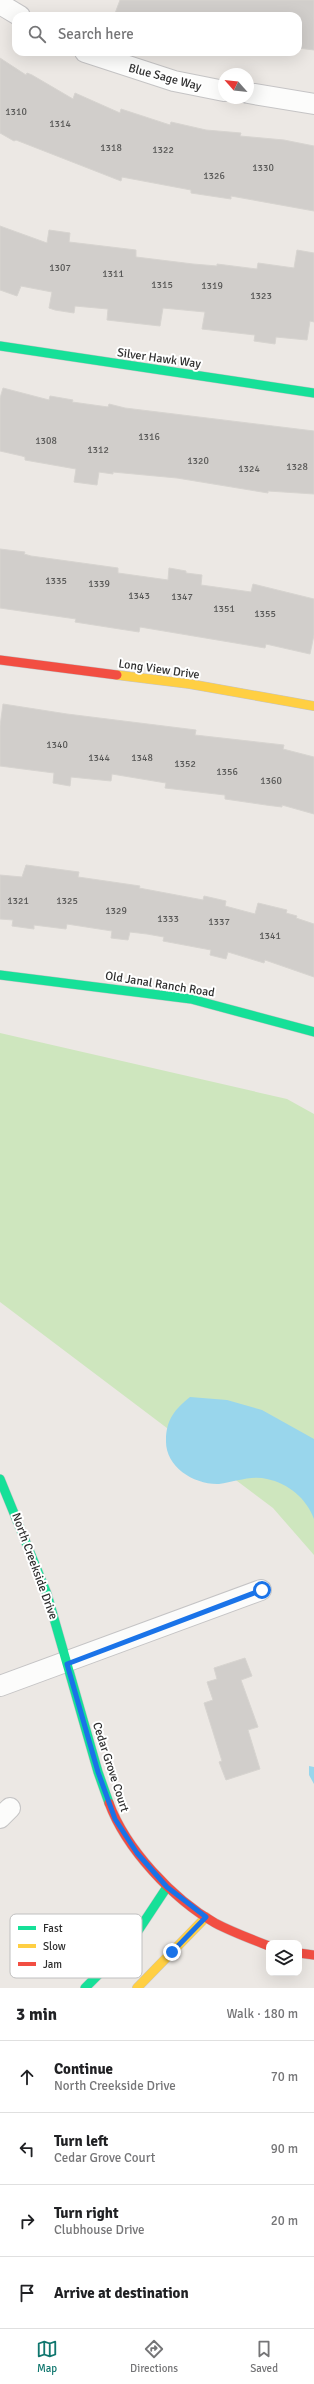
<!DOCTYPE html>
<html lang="en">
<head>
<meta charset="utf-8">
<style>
	body { margin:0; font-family:Signika,sans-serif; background:#f6f6f6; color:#202124 }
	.controls { position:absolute; right:12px; bottom:12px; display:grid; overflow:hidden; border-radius:8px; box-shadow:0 4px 16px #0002 }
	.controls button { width:36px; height:36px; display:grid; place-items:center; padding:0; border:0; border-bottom:1px solid #e0e0e0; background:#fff; color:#202124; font:20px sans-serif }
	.compass { position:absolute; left:218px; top:68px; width:36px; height:36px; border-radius:50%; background:#fff; box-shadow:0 4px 16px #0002; rotate:297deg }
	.stop { position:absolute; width:12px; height:12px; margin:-9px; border:3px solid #1a73e8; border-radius:50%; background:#fff }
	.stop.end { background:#1a73e8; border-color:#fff; box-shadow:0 1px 4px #0008 }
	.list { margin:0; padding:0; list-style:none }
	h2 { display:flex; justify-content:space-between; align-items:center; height:52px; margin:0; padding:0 16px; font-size:17px }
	h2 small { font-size:13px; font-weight:400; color:#757577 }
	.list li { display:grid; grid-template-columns:26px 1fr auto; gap:12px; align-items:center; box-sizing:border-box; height:72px; padding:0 16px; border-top:1px solid #e0e0e0 }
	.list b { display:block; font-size:15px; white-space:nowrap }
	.list p { margin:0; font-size:13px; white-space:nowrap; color:#757577 }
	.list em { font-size:13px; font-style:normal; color:#757577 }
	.icon { flex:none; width:22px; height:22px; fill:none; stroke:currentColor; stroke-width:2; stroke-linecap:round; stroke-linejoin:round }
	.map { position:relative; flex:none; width:314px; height:1988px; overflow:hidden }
	.search { position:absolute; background:#fff; box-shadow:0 4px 16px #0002; left:12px; right:12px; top:12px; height:44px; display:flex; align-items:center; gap:10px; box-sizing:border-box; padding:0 14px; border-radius:12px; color:#757577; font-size:15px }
	.sheet { height:340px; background:#fff }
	nav { display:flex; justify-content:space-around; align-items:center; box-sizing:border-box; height:56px; border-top:1px solid #e0e0e0; background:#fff; font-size:11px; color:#757577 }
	nav a { display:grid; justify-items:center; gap:2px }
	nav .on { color:#0f766e }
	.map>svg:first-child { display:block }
	.green { fill:#cee6be }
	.water { fill:#99d6ec }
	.building { fill:#d1cecb; stroke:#d7d4d0 }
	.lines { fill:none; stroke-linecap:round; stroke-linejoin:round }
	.street-casing { stroke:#c5c4c5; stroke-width:22 }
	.fast-casing { stroke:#c5c4c5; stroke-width:10 }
	.slow-casing { stroke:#c5c4c5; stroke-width:10 }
	.jam-casing { stroke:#c5c4c5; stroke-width:10 }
	.street { stroke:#fcfcfb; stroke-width:20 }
	.fast { stroke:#16e098; stroke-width:9 }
	.slow { stroke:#ffcf43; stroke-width:9 }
	.jam { stroke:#f24e42; stroke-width:9 }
	.route { stroke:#1a73e8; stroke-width:5 }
	.labels { text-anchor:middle; stroke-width:4; stroke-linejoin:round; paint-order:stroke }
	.number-label { font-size:10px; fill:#585857 }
	.street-label { font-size:12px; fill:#2e2e2e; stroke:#fff }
	.key { fill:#fff; stroke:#c0c0c0; stroke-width:1 }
	.key-label { font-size:11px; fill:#2e2e2e }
</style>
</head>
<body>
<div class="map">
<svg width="314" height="1988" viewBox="0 0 314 1988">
	<rect width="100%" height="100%" fill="#ece8e4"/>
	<path class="green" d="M 0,1033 L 287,1099 L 314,1114 L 314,1555 L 273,1508 L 0,1302 Z"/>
	<path class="water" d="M 190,1397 L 227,1400 L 262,1410 L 314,1439 L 314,1519 C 307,1499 288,1483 267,1479 C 251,1475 235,1482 219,1484 C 194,1485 165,1467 166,1440 C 166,1420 175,1409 190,1397 Z
		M 309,1766 L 314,1767 L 314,1784 L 309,1775 Z"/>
	<path class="building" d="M 120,0 L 314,0 L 314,50 L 298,48 L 298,16 L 114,16 Z
		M 0,58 L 26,75 L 27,73 L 32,75 L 73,99 L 75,93 L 120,113 L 121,109 L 170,125 L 171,122 L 206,130 L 241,133 L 240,136 L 284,140 L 314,146 L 314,211 L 231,196 L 231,199 L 191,193 L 191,190 L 122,177 L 121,181 L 16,140 L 14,141 L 0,133 Z
		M 0,226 L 47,243 L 49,230 L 70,233 L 69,242 L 136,250 L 136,257 L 193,264 L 217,266 L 217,264 L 257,269 L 258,263 L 294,268 L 297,250 L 314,253 L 314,322 L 310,321 L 307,340 L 276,337 L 275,344 L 254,341 L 255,335 L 202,329 L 205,312 L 163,308 L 160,326 L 107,320 L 108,309 L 75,306 L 74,313 L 55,310 L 49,308 L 52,292 L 21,286 L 17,296 L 0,290 Z
		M 3,388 L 49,400 L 50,396 L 73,400 L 72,402 L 108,407 L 109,404 L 125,408 L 314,431 L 314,494 L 268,491 L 268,493 L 177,478 L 113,472 L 113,474 L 99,472 L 97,485 L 74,482 L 76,469 L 25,460 L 25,457 L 22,456 L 0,451 L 0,398 Z
		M 0,549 L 25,552 L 24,554 L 31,556 L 118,568 L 118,573 L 168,580 L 169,568 L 186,571 L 186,573 L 202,575 L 201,585 L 251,592 L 253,584 L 314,599 L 314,635 L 310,654 L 266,644 L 265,648 L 140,627 L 139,632 L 75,622 L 76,619 L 0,608 Z
		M 3,704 L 67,714 L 196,730 L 195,735 L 284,745 L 283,749 L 314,757 L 314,814 L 282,805 L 282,807 L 266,805 L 225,799 L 225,795 L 165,788 L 166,783 L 112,774 L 111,781 L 71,777 L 70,786 L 53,783 L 54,773 L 0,766 L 0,726 Z
		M 26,865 L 79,872 L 78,877 L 140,886 L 139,888 L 203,900 L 204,896 L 226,901 L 225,906 L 255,914 L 258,903 L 287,910 L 286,913 L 297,916 L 296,918 L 314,924 L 314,977 L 265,960 L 264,963 L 228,952 L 226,959 L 210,955 L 211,950 L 163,941 L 164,937 L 147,934 L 130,932 L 128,940 L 111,938 L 112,931 L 67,924 L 66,929 L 34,925 L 34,929 L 12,926 L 13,920 L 0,919 L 0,875 L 22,877 Z
		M 245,1658 L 252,1676 L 241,1680 L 258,1727 L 248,1730 L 260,1769 L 226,1780 L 219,1762 L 222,1761 L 204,1703 L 213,1700 L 207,1682 L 217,1679 L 214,1668 Z"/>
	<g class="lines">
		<defs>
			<path id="street" d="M 0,4 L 20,16
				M 85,52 L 174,81 L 224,91
				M 248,93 L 314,104
				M 0,1686 L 261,1590
				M 0,1818 L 10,1808"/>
			<path id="fast" d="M 0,346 L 314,393
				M 0,975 L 191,999 L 314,1032
				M 0,1479 L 47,1594 L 98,1772 L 109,1803
				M 85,1988 L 130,1943 L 167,1887"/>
			<path id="slow" d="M 117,675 L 190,684 L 314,706
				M 137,1988 L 206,1917"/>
			<path id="jam" d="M 0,660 L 117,675
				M 109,1803 C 126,1849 173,1899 215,1923 C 232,1932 251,1939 269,1946
				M 299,1953 L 314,1955"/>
		</defs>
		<use href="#street" class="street-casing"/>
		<use href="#fast" class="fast-casing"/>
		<use href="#slow" class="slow-casing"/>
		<use href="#jam" class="jam-casing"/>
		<use href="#street" class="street"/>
		<use href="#fast" class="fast"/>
		<use href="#slow" class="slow"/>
		<use href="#jam" class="jam"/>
	</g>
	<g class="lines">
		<path class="route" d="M 172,1952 L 206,1917 L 167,1887 L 137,1853 L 115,1819 L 98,1772 L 67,1664 L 262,1590"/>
	</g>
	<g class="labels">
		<g class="number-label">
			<text x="16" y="115">1310</text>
			<text x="60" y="127">1314</text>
			<text x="111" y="151">1318</text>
			<text x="163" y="153">1322</text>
			<text x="263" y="171">1330</text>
			<text x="214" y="179">1326</text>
			<text x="60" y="271">1307</text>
			<text x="113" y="277">1311</text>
			<text x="162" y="288">1315</text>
			<text x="212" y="289">1319</text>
			<text x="261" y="299">1323</text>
			<text x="149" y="440">1316</text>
			<text x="46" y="444">1308</text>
			<text x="98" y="453">1312</text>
			<text x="198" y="464">1320</text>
			<text x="297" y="470">1328</text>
			<text x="249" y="472">1324</text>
			<text x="56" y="584">1335</text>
			<text x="99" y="587">1339</text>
			<text x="139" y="599">1343</text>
			<text x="182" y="600">1347</text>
			<text x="224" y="612">1351</text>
			<text x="265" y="617">1355</text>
			<text x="57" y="748">1340</text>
			<text x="99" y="761">1344</text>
			<text x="142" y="761">1348</text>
			<text x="185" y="767">1352</text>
			<text x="227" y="775">1356</text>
			<text x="271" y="784">1360</text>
			<text x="18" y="904">1321</text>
			<text x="67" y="904">1325</text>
			<text x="116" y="914">1329</text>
			<text x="168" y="922">1333</text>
			<text x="219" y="925">1337</text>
			<text x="270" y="939">1341</text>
		</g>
		<g class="street-label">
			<text transform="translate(165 77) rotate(15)" y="4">Blue Sage Way</text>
			<text transform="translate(159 358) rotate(8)" y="4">Silver Hawk Way</text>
			<text transform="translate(159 669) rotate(8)" y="4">Long View Drive</text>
			<text transform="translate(160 984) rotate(9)" y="4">Old Janal Ranch Road</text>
			<text transform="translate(35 1566) rotate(70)" y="4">North Creekside Drive</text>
			<text transform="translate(111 1767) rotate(72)" y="4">Cedar Grove Court</text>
		</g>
	</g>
	<rect x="10" y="1914" width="132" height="64" rx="6" class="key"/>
	<rect x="18" y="1926" width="18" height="4" fill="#16e098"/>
	<rect x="18" y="1944" width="18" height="4" fill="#ffcf43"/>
	<rect x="18" y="1962" width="18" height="4" fill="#f24e42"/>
	<g class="key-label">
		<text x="43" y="1932">Fast</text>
		<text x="43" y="1950">Slow</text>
		<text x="43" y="1968">Jam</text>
	</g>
</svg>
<div class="controls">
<button><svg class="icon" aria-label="layers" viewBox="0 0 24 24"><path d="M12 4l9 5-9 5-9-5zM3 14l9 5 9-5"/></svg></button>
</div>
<svg class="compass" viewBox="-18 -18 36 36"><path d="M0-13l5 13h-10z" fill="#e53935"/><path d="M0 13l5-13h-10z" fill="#757577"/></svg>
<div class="stop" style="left:262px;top:1590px"></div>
<div class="stop end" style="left:172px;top:1952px"></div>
<div class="search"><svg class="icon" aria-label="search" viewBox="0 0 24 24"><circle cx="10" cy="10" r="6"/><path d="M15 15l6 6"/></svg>Search here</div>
</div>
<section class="sheet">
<h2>3 min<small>Walk · 180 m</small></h2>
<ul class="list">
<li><svg class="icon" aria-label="ahead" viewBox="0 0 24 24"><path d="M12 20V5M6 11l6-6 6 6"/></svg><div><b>Continue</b><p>North Creekside Drive</p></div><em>70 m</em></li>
<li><svg class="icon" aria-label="left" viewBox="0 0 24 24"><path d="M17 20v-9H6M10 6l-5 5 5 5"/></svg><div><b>Turn left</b><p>Cedar Grove Court</p></div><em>90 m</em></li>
<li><svg class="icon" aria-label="right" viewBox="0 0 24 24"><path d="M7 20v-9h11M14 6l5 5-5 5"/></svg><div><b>Turn right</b><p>Clubhouse Drive</p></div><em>20 m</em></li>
<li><svg class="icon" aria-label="arrive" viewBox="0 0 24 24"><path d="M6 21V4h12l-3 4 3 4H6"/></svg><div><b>Arrive at destination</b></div></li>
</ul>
</section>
<nav>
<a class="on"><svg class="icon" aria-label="map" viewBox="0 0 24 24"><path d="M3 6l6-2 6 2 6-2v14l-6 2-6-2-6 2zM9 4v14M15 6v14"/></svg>Map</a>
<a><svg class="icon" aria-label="directions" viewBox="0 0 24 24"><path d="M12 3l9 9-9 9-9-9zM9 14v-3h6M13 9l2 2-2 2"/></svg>Directions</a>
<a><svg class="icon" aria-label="saved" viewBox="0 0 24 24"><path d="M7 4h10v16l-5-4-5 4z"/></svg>Saved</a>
</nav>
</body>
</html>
